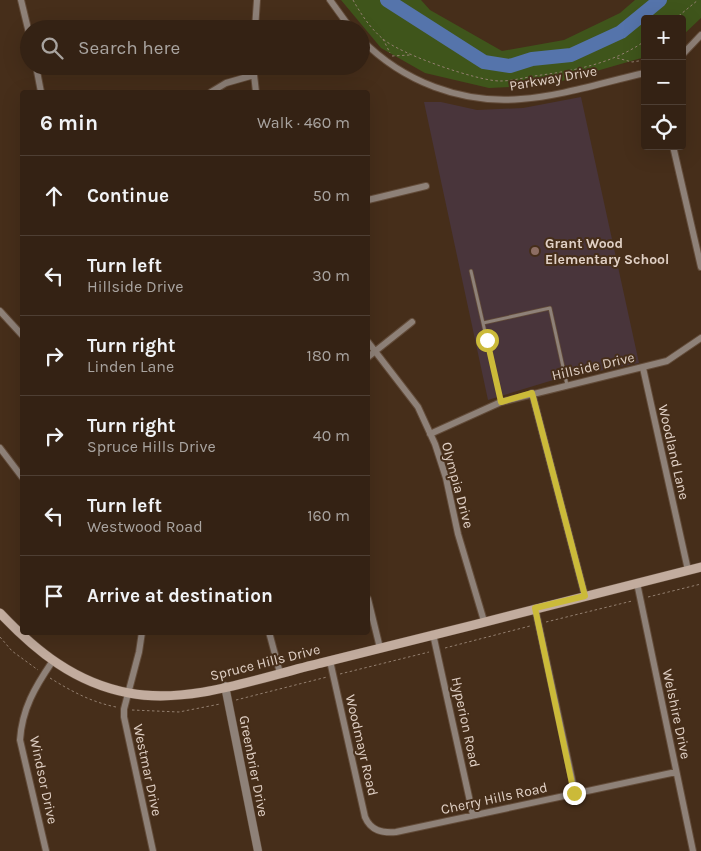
<!DOCTYPE html>
<html lang="en">
<head>
<meta charset="utf-8">
<style>
	body { margin:0; font-family:Karla,sans-serif; background:#3c2a1d; color:#f1f3f6 }
	.controls { position:absolute; right:15px; top:15px; display:grid; overflow:hidden; border-radius:5px; box-shadow:0 5px 20px #0002 }
	.controls button { width:45px; height:45px; display:grid; place-items:center; padding:0; border:0; border-bottom:1px solid #4e3f34; background:#342214; color:#f1f3f6; font:25px sans-serif }
	.stop { position:absolute; width:15px; height:15px; margin:-11px; border:4px solid #cbba39; border-radius:50%; background:#fff }
	.stop.end { background:#cbba39; border-color:#fff; box-shadow:0 1px 5px #0008 }
	.list { margin:0; padding:0; list-style:none }
	h2 { display:flex; justify-content:space-between; align-items:center; height:65px; margin:0; padding:0 20px; font-size:21px }
	h2 small { font-size:16px; font-weight:400; color:#a9a4a0 }
	.list li { display:grid; grid-template-columns:32px 1fr auto; gap:15px; align-items:center; box-sizing:border-box; height:80px; padding:0 20px; border-top:1px solid #4e3f34 }
	.list b { display:block; font-size:19px; white-space:nowrap }
	.list p { margin:0; font-size:16px; white-space:nowrap; color:#a9a4a0 }
	.list em { font-size:16px; font-style:normal; color:#a9a4a0 }
	.icon { flex:none; width:28px; height:28px; fill:none; stroke:currentColor; stroke-width:2; stroke-linecap:round; stroke-linejoin:round }
	.map { position:relative; flex:none; width:701px; height:851px; overflow:hidden }
	.search { position:absolute; background:#342214; box-shadow:0 5px 20px #0002; left:20px; top:20px; width:350px; height:55px; display:flex; align-items:center; gap:12px; box-sizing:border-box; padding:0 18px; border-radius:28px; color:#a9a4a0; font-size:19px }
	.panel { position:absolute; background:#342214; box-shadow:0 5px 20px #0002; left:20px; top:90px; width:350px; height:545px; border-radius:5px }
	.map>svg:first-child { display:block }
	.education { fill:#49353b }
	.green { fill:#3f551b }
	.lines { fill:none; stroke-linecap:round; stroke-linejoin:round }
	.river { stroke:#5574ab; stroke-width:14 }
	.service-casing { stroke:#624b39; stroke-width:4.5 }
	.minor-casing { stroke:#624b39; stroke-width:8 }
	.tertiary-casing { stroke:#624b39; stroke-width:9 }
	.secondary-casing { stroke:#624b39; stroke-width:10 }
	.path { stroke:#937f6f; stroke-width:1; stroke-dasharray:2.5 2.5; stroke-linecap:butt }
	.service { stroke:#8e8178; stroke-width:3 }
	.minor { stroke:#8e8178; stroke-width:6 }
	.tertiary { stroke:#8e8178; stroke-width:8 }
	.secondary { stroke:#c2ac9e; stroke-width:9 }
	.route { stroke:#cbba39; stroke-width:6 }
	.education-dot { fill:#8d6e63; stroke:#462e1a; stroke-width:2 }
	.labels { text-anchor:middle; stroke-width:4; stroke-linejoin:round; paint-order:stroke }
	.street-label { font-size:14px; fill:#e1d1c6; stroke:#462e1a }
	.poi-label { font-size:14px; font-weight:bold; fill:#e1d1c6; stroke:#462e1a; text-anchor:start }
</style>
</head>
<body>
<div class="map">
<svg width="701" height="851" viewBox="0 0 701 851">
	<rect width="100%" height="100%" fill="#462e1a"/>
	<path class="education" d="M 581,97 L 639,363 L 550,381 L 488,400 L 424,102 L 441,102 L 477,110 L 523,108 Z"/>
	<path class="green" d="M 341,0 L 421,0 L 430,10 L 502,51 L 564,40 L 620,13 L 635,0 L 701,0 L 701,18 L 682,36 L 682,19 L 645,19 L 645,57 L 548,85 L 489,88 L 425,73 L 381,48 Z"/>
	<g class="lines">
		<path class="river" d="M 387,0 L 484,62 L 510,66 L 532,59 L 571,55 L 621,32 L 660,0"/>
		<defs>
			<path id="service" d="M 471,271 L 483,323
				M 501,402 L 483,323 L 550,308 L 567,385"/>
			<path id="minor" d="M 21,0 L 29,33
				M 330,0 L 351,29
				M 255,29 L 257,0
				M 361,39 C 403,82 462,104 521,99 C 562,96 604,82 645,73
				M 682,55 L 701,35
				M 36,66 L 41,92
				M 253,66 L 256,92
				M 211,92 L 226,83 L 254,75
				M 673,146 L 701,267
				M 368,200 L 426,186
				M 0,311 L 22,335
				M 368,342 L 418,407 L 435,444 L 446,478 L 458,534 L 484,621
				M 368,357 L 412,322
				M 643,368 L 688,570
				M 532,393 L 585,596
				M 430,434 L 501,402 L 667,361 L 701,338
				M 0,448 L 22,477
				M 637,583 L 693,851
				M 368,599 L 380,648
				M 535,608 L 575,793
				M 142,632 L 139,652 L 124,709 L 124,717 L 153,851
				M 269,632 L 280,673
				M 433,634 L 473,815
				M 330,661 L 365,817 C 371,831 382,833 396,832 L 676,772
				M 46,851 L 20,740 C 22,709 35,687 52,662"/>
			<path id="tertiary" d="M 225,686 L 258,851"/>
			<path id="secondary" d="M 0,613 C 36,651 75,683 129,693 C 190,705 261,677 321,663 C 448,632 574,599 701,567"/>
		</defs>
		<use href="#service" class="service-casing"/>
		<use href="#minor" class="minor-casing"/>
		<use href="#tertiary" class="tertiary-casing"/>
		<use href="#secondary" class="secondary-casing"/>
		<path class="path" d="M 353,0 C 361,14 370,28 383,39 C 400,54 477,81 500,81 C 511,81 523,78 534,76 C 573,71 612,64 645,41
			M 675,19 L 698,0
			M 383,39 L 390,53
			M 392,56 L 410,55
			M 617,58 L 632,62 L 645,60
			M 648,597 L 701,584
			M 546,622 L 632,601
			M 0,637 L 12,651 L 38,670
			M 445,648 L 530,626
			M 340,674 L 429,652
			M 50,678 C 71,691 91,702 116,707
			M 236,700 L 327,677
			M 132,710 L 179,712 L 220,704"/>
		<use href="#service" class="service"/>
		<use href="#minor" class="minor"/>
		<use href="#tertiary" class="tertiary"/>
		<use href="#secondary" class="secondary"/>
	</g>
	<g class="lines">
		<path class="route" d="M 487,340 L 501,402 L 532,393 L 585,596 L 535,608 L 574,793"/>
	</g>
	<circle class="education-dot" cx="535" cy="251" r="5"/>
	<g class="labels">
		<g class="street-label">
			<text transform="translate(553 78) rotate(-10)" y="5">Parkway Drive</text>
			<text transform="translate(593 366) rotate(-13)" y="5">Hillside Drive</text>
			<text transform="translate(674 452) rotate(77)" y="5">Woodland Lane</text>
			<text transform="translate(458 485) rotate(75)" y="5">Olympia Drive</text>
			<text transform="translate(265 662) rotate(-14)" y="5">Spruce Hills Drive</text>
			<text transform="translate(677 714) rotate(78)" y="5">Welshire Drive</text>
			<text transform="translate(466 722) rotate(78)" y="5">Hyperion Road</text>
			<text transform="translate(362 745) rotate(77)" y="5">Woodmayr Road</text>
			<text transform="translate(254 766) rotate(79)" y="5">Greenbrier Drive</text>
			<text transform="translate(148 770) rotate(78)" y="5">Westmar Drive</text>
			<text transform="translate(44 780) rotate(78)" y="5">Windsor Drive</text>
			<text transform="translate(494 798) rotate(-12)" y="5">Cherry Hills Road</text>
		</g>
		<g class="poi-label">
			<text x="545" y="248">Grant Wood<tspan x="545" dy="16">Elementary School</tspan></text>
		</g>
	</g>
</svg>
<div class="controls">
<button>+</button>
<button>−</button>
<button><svg class="icon" aria-label="locate" viewBox="0 0 24 24"><circle cx="12" cy="12" r="6"/><path d="M12 2v4M12 18v4M2 12h4M18 12h4"/></svg></button>
</div>
<div class="stop" style="left:487px;top:340px"></div>
<div class="stop end" style="left:574px;top:793px"></div>
<div class="search"><svg class="icon" aria-label="search" viewBox="0 0 24 24"><circle cx="10" cy="10" r="6"/><path d="M15 15l6 6"/></svg>Search here</div>
<section class="panel">
<h2>6 min<small>Walk · 460 m</small></h2>
<ul class="list">
<li><svg class="icon" aria-label="ahead" viewBox="0 0 24 24"><path d="M12 20V5M6 11l6-6 6 6"/></svg><div><b>Continue</b></div><em>50 m</em></li>
<li><svg class="icon" aria-label="left" viewBox="0 0 24 24"><path d="M17 20v-9H6M10 6l-5 5 5 5"/></svg><div><b>Turn left</b><p>Hillside Drive</p></div><em>30 m</em></li>
<li><svg class="icon" aria-label="right" viewBox="0 0 24 24"><path d="M7 20v-9h11M14 6l5 5-5 5"/></svg><div><b>Turn right</b><p>Linden Lane</p></div><em>180 m</em></li>
<li><svg class="icon" aria-label="right" viewBox="0 0 24 24"><path d="M7 20v-9h11M14 6l5 5-5 5"/></svg><div><b>Turn right</b><p>Spruce Hills Drive</p></div><em>40 m</em></li>
<li><svg class="icon" aria-label="left" viewBox="0 0 24 24"><path d="M17 20v-9H6M10 6l-5 5 5 5"/></svg><div><b>Turn left</b><p>Westwood Road</p></div><em>160 m</em></li>
<li><svg class="icon" aria-label="arrive" viewBox="0 0 24 24"><path d="M6 21V4h12l-3 4 3 4H6"/></svg><div><b>Arrive at destination</b></div></li>
</ul>
</section>
</div>
</body>
</html>
